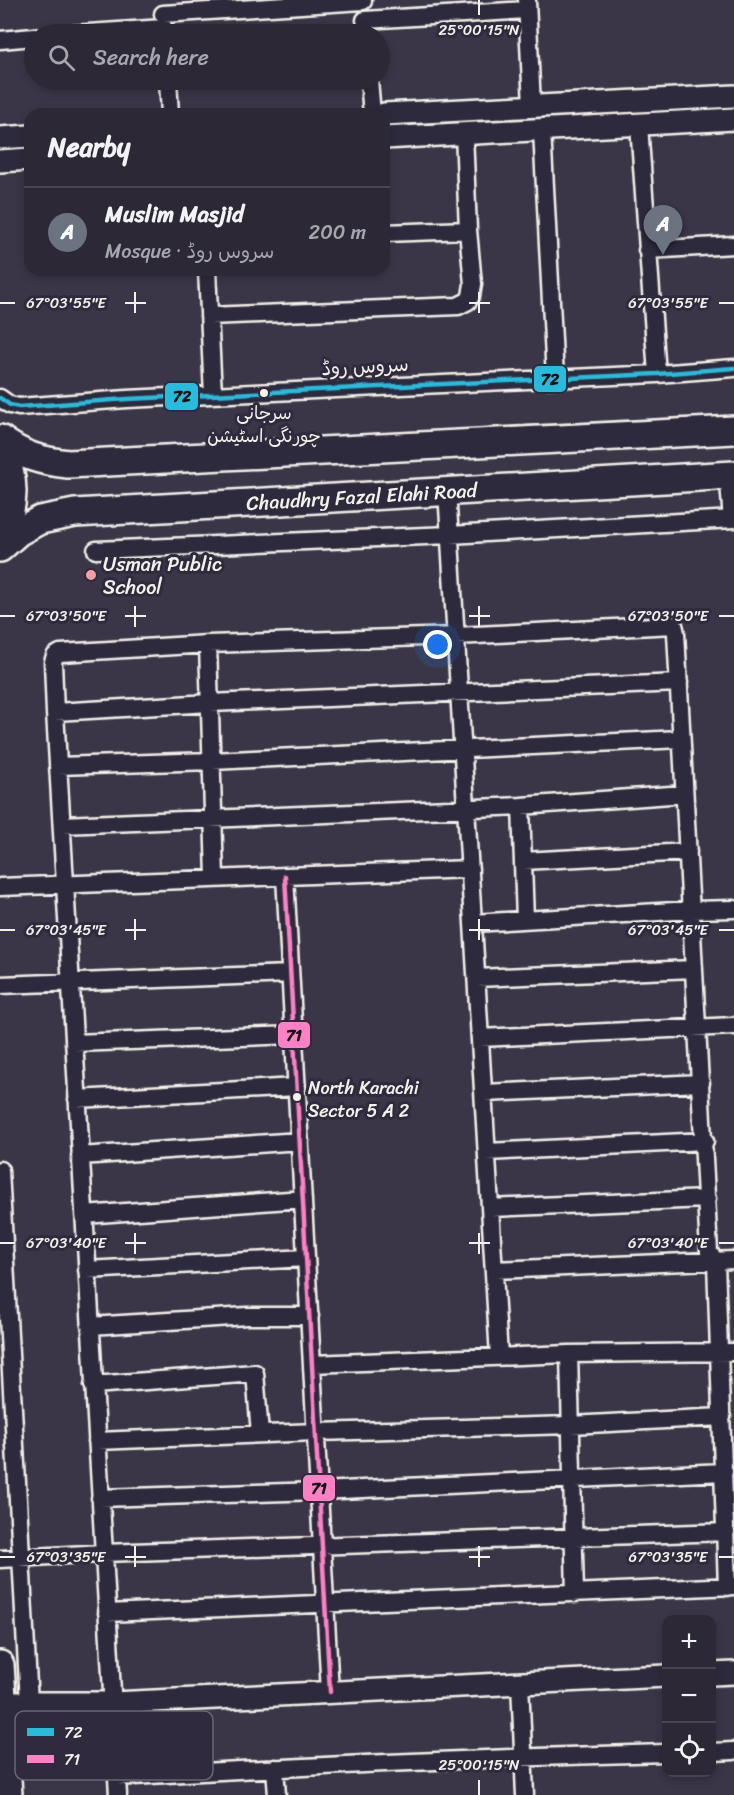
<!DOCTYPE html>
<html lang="en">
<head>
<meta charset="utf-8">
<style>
	body { margin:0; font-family:Sriracha,"Playpen Sans Arabic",sans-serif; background:#383441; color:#f1f3f6 }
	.controls { position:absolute; right:18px; bottom:18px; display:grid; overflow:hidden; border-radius:12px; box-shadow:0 3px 9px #0003 }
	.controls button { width:54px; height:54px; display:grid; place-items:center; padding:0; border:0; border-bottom:2px solid #484450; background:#2c2835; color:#f1f3f6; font:30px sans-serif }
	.you { position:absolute; left:438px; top:645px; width:21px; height:21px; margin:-15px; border:4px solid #fff; border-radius:50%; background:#1a73e8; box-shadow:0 0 0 9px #1a73e833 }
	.badge { display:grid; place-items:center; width:39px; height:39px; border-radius:50%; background:#ff9aa2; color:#fff; font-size:20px; font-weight:700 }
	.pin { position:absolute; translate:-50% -50px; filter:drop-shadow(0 2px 3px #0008) }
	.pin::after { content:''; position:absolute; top:32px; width:21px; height:18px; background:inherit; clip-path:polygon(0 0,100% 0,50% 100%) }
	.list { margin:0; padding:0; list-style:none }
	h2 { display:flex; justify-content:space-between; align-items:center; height:78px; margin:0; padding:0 24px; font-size:26px }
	h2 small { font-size:20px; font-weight:400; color:#a6a6ad }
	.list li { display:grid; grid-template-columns:39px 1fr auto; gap:18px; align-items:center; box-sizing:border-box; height:90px; padding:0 24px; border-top:2px solid #484450 }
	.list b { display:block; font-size:22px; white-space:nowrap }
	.list p { margin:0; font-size:20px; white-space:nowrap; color:#a6a6ad }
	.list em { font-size:20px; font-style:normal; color:#a6a6ad }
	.icon { flex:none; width:33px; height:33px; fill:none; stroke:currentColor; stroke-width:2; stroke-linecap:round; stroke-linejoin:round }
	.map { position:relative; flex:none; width:734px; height:1795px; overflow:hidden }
	.search { position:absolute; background:#2c2835; box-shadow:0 3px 9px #0003; left:24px; top:24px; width:366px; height:66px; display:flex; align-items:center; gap:15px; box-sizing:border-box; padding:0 21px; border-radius:33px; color:#a6a6ad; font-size:22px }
	.panel { position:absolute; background:#2c2835; box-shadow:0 3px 9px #0003; left:24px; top:108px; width:366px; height:168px; border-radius:18px }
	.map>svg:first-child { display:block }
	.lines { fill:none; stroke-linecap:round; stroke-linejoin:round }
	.minor-casing { stroke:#f4f1e8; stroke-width:21 }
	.tertiary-casing { stroke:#f4f1e8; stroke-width:26 }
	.primary-casing { stroke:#f4f1e8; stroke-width:32 }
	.minor { stroke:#2f2a3d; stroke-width:16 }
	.tertiary { stroke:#2f2a3d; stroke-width:21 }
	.primary { stroke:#2f2a3d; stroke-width:27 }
	.bus-1-casing { stroke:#2f2a3d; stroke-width:9 }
	.bus-2-casing { stroke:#2f2a3d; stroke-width:9 }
	.bus-1 { stroke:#26bcdd; stroke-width:4.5 }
	.bus-2 { stroke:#ff80c5; stroke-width:4.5 }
	.ticks { fill:none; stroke:#f4f1e8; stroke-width:2 }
	.bus-dot { fill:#f4f1e8; stroke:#2f2a3d; stroke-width:2 }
	.poi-dot { fill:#ff9aa2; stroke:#2f2a3d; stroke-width:2 }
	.labels { text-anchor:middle; stroke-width:6; stroke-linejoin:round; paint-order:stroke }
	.bus-label { font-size:18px; fill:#f4f1e8; stroke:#2f2a3d }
	.street-label { font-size:20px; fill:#f4f1e8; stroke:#2f2a3d }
	.poi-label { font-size:20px; fill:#f4f1e8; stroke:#2f2a3d; text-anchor:start }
	.key { fill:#2f2a3d; stroke:#6a6670; stroke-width:1.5 }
	.key-label { font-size:16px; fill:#f4f1e8 }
	.ticks-label { font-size:15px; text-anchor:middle; fill:#f4f1e8; stroke:#2f2a3d; stroke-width:6; stroke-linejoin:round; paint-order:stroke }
	.line-badge { stroke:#2f2a3d; stroke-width:2 }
	.pale-badge-label { font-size:16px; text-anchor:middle; font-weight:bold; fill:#111 }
</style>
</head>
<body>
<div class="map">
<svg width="734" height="1795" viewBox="0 0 734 1795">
	<rect width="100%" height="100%" fill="#3b3647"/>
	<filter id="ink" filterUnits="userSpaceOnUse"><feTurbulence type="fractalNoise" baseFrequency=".0167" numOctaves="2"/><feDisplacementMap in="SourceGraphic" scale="12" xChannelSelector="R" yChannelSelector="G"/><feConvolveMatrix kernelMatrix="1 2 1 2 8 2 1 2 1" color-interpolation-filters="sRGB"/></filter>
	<g filter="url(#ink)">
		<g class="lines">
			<defs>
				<path id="minor" d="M 527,1 L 532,106
					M 163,14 L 363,1
					M 365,20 L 527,10
					M 73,34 L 164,28
					M 0,40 L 34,37
					M 168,80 L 170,114
					M 369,80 L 372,114
					M 639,125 L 657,374
					M 542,130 L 555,378
					M 384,233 L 468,230
					M 647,250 L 734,245
					M 207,270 L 213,395
					M 209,316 L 458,306 L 468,301 L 471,296 L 473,284 L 468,230 L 464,133
					M 0,398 L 10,405 L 19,407 L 127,399 L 657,374 L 734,368
					M 447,490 L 499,1357
					M 96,550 L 450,535 L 734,519
					M 208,644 L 215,878
					M 55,712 L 210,703 L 679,683
					M 58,766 L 212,761 L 681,739
					M 521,806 L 525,920
					M 62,825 L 521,806 L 684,794
					M 523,861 L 688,852
					M 285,876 L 330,1692
					M 0,887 L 470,869
					M 473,923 L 692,910 L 734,909
					M 477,978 L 694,969
					M 0,985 L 290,974
					M 480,1038 L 734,1026
					M 74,1043 L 294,1035
					M 484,1093 L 701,1083
					M 77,1099 L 297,1087
					M 487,1152 L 705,1141
					M 80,1156 L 300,1141
					M 0,1170 L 29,1703
					M 490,1208 L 707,1199
					M 84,1215 L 303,1199
					M 87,1270 L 306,1258
					M 494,1270 L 734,1260
					M 90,1326 L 247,1316 L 310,1316
					M 569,1354 L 575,1594
					M 312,1364 L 569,1354 L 734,1352
					M 93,1385 L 255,1373 L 260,1434
					M 97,1441 L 316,1432 L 571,1425 L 722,1417
					M 100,1498 L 320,1491 L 724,1472
					M 0,1559 L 103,1553 L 726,1532
					M 107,1613 L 734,1586
					M 520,1683 L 525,1795
					M 712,1752 L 734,1751
					M 275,1768 L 277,1795
					M 117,1777 C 300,1766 483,1758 666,1753
					M 118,1795 L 55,712 L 53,662 L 55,656 L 60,653 L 208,644 L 456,636 L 674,625 L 676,633 L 709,1252 L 716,1262 L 727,1587"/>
				<path id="tertiary" d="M 384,114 L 734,96
					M 0,138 L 30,136
					M 384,138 L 734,119
					M 0,161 L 30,159
					M 731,475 L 734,515
					M 712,1674 L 734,1673
					M 2,1703 L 113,1703 L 666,1676"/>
				<g id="primary">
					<path d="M 0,439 C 22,456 41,461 68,464 L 734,430"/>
					<path d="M 0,446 C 17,478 15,507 0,539"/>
					<path id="s1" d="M 0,548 L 18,532 L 40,520 L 75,513 L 734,475"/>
					<path d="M 0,1665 L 8,1795"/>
				</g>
			</defs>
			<use href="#minor" class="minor-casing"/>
			<use href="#tertiary" class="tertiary-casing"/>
			<use href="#primary" class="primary-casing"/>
			<use href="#minor" class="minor"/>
			<use href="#tertiary" class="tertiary"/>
			<use href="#primary" class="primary"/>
			<defs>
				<path id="bus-1" d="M 0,398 L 10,405 L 19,407 L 127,399 L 657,374 L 734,368"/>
				<path id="bus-2" d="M 285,876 L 330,1692"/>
			</defs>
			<use href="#bus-1" class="bus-1-casing"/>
			<use href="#bus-2" class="bus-2-casing"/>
			<use href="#bus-1" class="bus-1"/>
			<use href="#bus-2" class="bus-2"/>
		</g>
	</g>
	<path class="ticks" d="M 479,0 L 479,15M 135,292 L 135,313M 479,292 L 479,313M 0,303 L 15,303M 125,303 L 146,303M 469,303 L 490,303M 719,303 L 734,303M 135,606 L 135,627M 479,606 L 479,627M 0,616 L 15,616M 125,616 L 146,616M 469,616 L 490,616M 719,616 L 734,616M 135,919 L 135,940M 479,919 L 479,940M 0,930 L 15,930M 125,930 L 146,930M 469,930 L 490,930M 719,930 L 734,930M 135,1233 L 135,1254M 479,1233 L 479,1254M 0,1243 L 15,1243M 125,1243 L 146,1243M 469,1243 L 490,1243M 719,1243 L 734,1243M 135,1546 L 135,1567M 479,1546 L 479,1567M 0,1557 L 15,1557M 125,1557 L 146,1557M 469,1557 L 490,1557M 719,1557 L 734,1557M 479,1780 L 479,1795"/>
	<g class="bus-dot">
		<circle cx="264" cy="393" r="5"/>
		<circle cx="297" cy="1097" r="5"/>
	</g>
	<circle class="poi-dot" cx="91" cy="575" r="6"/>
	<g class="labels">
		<g class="bus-label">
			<text x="264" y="419">سرجانی<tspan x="264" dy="23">چورنگی اسٹیشن</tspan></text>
			<text x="308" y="1094" text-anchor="start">North Karachi<tspan x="308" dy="23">Sector 5 A 2</tspan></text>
		</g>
		<g class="street-label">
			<text transform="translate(365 366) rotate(-3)" y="7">سروس روڈ</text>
			<text dy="7" stroke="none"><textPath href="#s1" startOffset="372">Chaudhry Fazal Elahi Road</textPath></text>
		</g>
		<g class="poi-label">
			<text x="103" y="571">Usman Public<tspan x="103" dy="23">School</tspan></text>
		</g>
	</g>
	<rect x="15" y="1711" width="198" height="69" rx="9" class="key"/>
	<rect x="27" y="1728" width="27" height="8" fill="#26bcdd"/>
	<rect x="27" y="1755" width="27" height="8" fill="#ff80c5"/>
	<g class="key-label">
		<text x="64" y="1738">72</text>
		<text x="64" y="1765">71</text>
	</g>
	<g class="ticks-label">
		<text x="479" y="35">25°00'15"N</text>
		<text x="668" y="308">67°03'55"E</text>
		<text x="66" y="308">67°03'55"E</text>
		<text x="668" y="621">67°03'50"E</text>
		<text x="66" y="621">67°03'50"E</text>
		<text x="66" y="935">67°03'45"E</text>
		<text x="668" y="935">67°03'45"E</text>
		<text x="668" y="1248">67°03'40"E</text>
		<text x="66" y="1248">67°03'40"E</text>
		<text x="668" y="1562">67°03'35"E</text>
		<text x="66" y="1562">67°03'35"E</text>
		<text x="479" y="1770">25°00'15"N</text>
	</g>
	<g class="line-badge">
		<rect x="533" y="365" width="34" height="28" rx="6" fill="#26bcdd"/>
		<rect x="164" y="382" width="35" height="29" rx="6" fill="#26bcdd"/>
		<rect x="277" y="1021" width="34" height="28" rx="6" fill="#ff80c5"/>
		<rect x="302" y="1474" width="34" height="28" rx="6" fill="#ff80c5"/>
	</g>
	<g class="pale-badge-label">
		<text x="550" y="385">72</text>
		<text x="182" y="402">72</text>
		<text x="294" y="1041">71</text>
		<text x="319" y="1494">71</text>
	</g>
</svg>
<div class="controls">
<button>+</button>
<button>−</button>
<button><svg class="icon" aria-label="locate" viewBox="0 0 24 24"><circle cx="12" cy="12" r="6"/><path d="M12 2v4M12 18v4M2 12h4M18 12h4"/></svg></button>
</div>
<div class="you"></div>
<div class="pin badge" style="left:663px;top:255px;background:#6b7280">A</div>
<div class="search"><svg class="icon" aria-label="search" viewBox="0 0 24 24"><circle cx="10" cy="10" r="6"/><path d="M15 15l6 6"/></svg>Search here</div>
<section class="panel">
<h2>Nearby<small></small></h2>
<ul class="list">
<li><span class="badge" style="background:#6b7280">A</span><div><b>Muslim Masjid</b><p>Mosque · سروس روڈ</p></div><em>200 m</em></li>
</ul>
</section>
</div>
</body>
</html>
